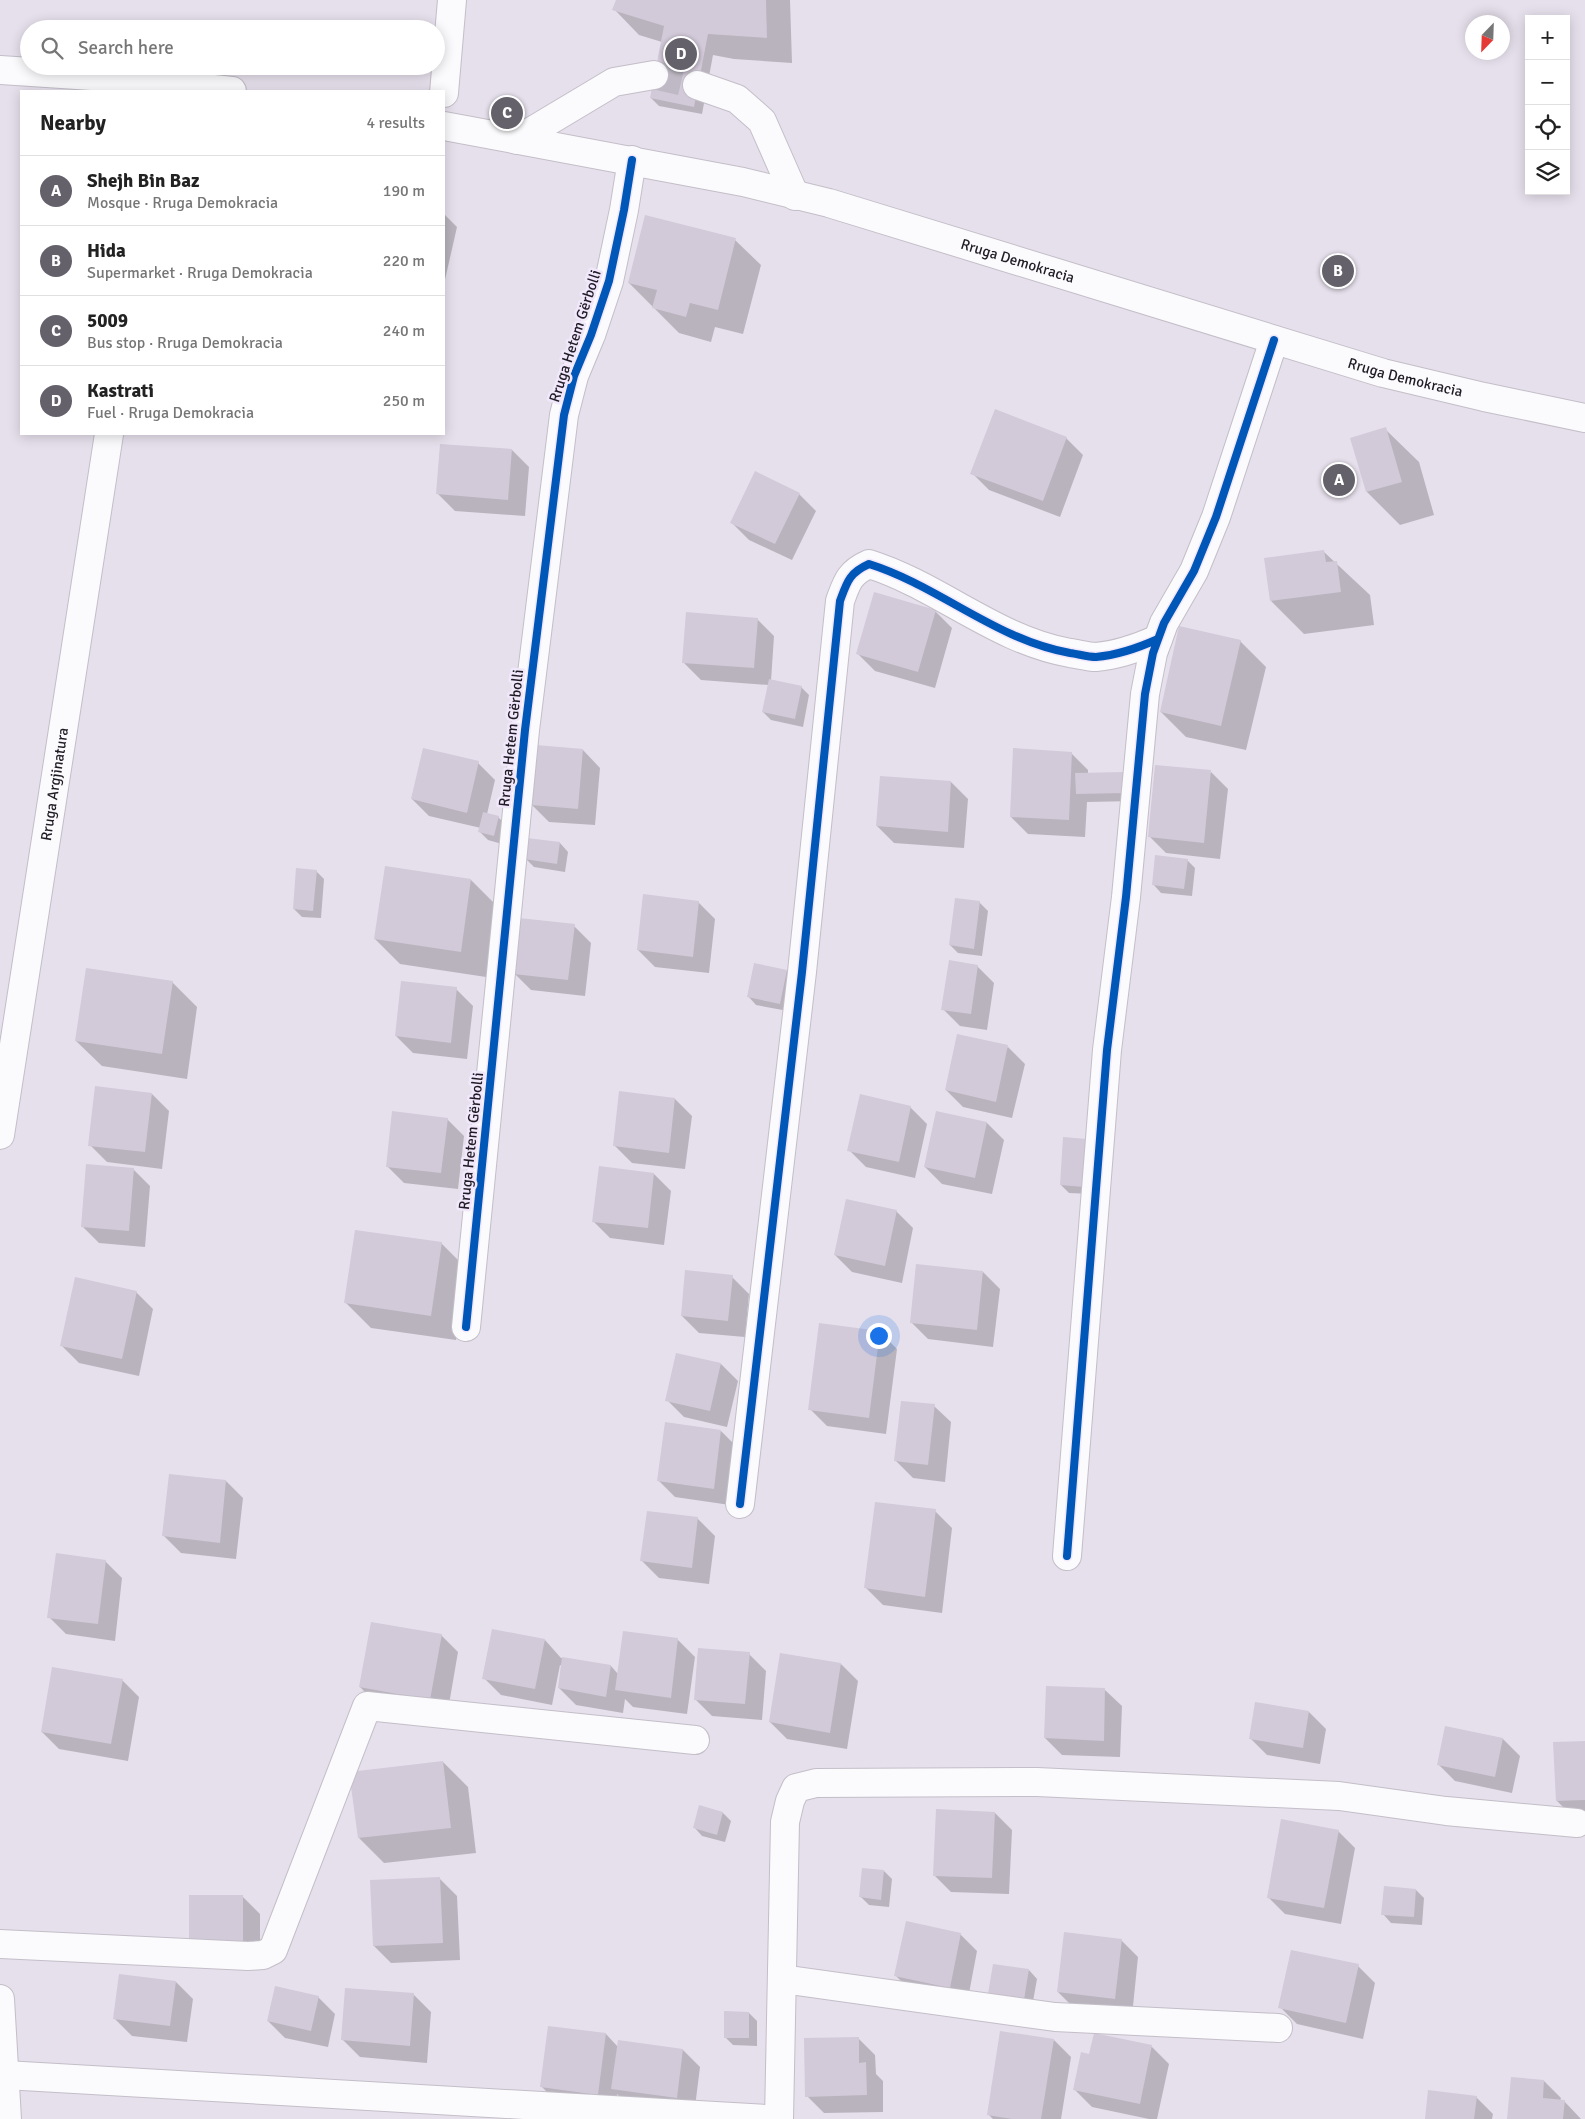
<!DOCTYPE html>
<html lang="en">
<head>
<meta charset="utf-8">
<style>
	body { margin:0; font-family:Signika,sans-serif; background:#f2f2f2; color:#222 }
	.controls { position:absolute; right:15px; top:15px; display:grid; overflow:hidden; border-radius:0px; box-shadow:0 2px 12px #0003 }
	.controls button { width:45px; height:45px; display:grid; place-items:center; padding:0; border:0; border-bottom:1px solid #e0e0e0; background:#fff; color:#222; font:25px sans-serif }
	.compass { position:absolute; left:1465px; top:15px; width:45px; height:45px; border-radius:50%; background:#fff; box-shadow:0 2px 12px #0003; rotate:203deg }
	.you { position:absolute; left:878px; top:1335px; width:18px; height:18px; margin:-12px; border:4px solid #fff; border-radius:50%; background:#1a73e8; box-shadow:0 0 0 8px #1a73e833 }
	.badge { display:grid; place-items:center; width:32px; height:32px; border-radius:50%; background:#65616b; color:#fff; font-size:16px; font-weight:700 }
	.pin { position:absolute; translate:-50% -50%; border:2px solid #fff; box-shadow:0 1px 5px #0006 }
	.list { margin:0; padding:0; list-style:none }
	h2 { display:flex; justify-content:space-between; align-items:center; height:65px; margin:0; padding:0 20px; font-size:21px }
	h2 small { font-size:16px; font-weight:400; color:#767676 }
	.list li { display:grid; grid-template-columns:32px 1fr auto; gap:15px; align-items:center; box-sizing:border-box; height:70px; padding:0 20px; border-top:1px solid #e0e0e0 }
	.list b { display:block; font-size:19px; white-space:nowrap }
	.list p { margin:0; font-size:16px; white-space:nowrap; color:#767676 }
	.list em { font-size:16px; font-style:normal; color:#767676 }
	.icon { flex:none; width:28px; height:28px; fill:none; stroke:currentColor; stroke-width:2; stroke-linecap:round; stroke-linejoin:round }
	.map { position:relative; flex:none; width:1585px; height:2119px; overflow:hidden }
	.search { position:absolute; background:#fff; box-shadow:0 2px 12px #0003; left:20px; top:20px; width:425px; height:55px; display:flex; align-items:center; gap:12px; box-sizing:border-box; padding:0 18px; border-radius:28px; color:#767676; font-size:19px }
	.panel { position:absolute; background:#fff; box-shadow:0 2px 12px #0003; left:20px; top:90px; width:425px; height:345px; border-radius:0px }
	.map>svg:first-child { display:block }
	.shadow { fill:#0003 }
	.building { fill:#d2c9d9 }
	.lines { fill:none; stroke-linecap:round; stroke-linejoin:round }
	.minor-tunnel { stroke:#beb9c4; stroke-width:28; stroke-dasharray:28 14; stroke-linecap:butt }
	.minor-casing { stroke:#c3bec8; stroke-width:30 }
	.major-casing { stroke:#c3bec8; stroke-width:30 }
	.minor { stroke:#fbfafc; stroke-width:28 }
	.major { stroke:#fbfafc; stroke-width:28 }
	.cycleway-casing { stroke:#f1e8fc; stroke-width:11 }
	.cycleway { stroke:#0057b8; stroke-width:8 }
	.labels { text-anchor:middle; stroke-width:5; stroke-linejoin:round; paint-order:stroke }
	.street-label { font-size:15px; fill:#201c25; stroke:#f1e8fc }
</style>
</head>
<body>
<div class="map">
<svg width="1585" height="2119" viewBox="0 0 1585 2119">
	<rect width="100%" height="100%" fill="#e6e0ec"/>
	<path class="shadow" d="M 618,0 L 790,0 L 792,63 L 734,59 L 713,55 L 702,114 L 659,106 L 651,98 L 662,42 L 639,35 L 614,9 Z
		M 444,214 L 457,227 L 444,284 Z
		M 735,240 L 761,265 L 743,334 L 715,327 L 711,342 L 679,333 L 629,283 Z
		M 1385,429 L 1419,462 L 1434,515 L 1400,525 L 1367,492 L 1351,439 Z
		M 1066,438 L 1083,455 L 1060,517 L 989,490 L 972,473 Z
		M 512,450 L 529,467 L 525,516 L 455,511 L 438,494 Z
		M 799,494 L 816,511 L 792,560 L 749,540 L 732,523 Z
		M 1324,552 L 1370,595 L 1374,625 L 1304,634 L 1271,601 Z
		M 935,611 L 952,628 L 935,688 L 875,671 L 858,654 Z
		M 757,619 L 774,636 L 771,681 L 801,687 L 809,695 L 803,727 L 771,720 L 763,712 L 769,685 L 701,680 L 684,663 Z
		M 1240,641 L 1266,667 L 1246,750 L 1186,737 L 1161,712 Z
		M 583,750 L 600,768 L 595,825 L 549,822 L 532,805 Z
		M 1071,753 L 1088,770 L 1088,774 L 1125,773 L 1134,801 L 1087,802 L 1085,837 L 1028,834 L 1011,817 Z
		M 478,763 L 495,780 L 487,814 L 498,817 L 506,825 L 502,844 L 488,840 L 480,832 L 481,828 L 429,816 L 412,799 Z
		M 1211,772 L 1228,789 L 1220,859 L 1166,853 L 1149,836 Z
		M 951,782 L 968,799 L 964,848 L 894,843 L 877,826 Z
		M 528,839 L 560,843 L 568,852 L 565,872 L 534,867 L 526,859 Z
		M 1187,860 L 1195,868 L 1192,896 L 1161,893 L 1153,884 Z
		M 386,867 L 471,880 L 496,905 L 486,977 L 400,964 L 375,939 Z
		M 316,871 L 324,879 L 321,918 L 302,917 L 294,909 Z
		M 698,902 L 715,919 L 709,973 L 655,967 L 638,950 Z
		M 979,902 L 988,911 L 982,956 L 958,953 L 950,945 Z
		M 574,926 L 591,943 L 585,996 L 531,990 L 514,973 Z
		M 977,966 L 994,983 L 987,1030 L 960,1026 L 943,1009 Z
		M 786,971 L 794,980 L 788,1011 L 756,1005 L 748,996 Z
		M 172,982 L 197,1007 L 187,1079 L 102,1066 L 76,1041 Z
		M 456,989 L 473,1006 L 467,1059 L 413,1053 L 396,1036 Z
		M 1008,1047 L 1025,1064 L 1012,1118 L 963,1107 L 946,1090 Z
		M 152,1094 L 169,1111 L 162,1169 L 107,1162 L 90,1145 Z
		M 675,1099 L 692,1116 L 685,1169 L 632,1163 L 615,1146 Z
		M 910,1107 L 927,1124 L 915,1178 L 866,1167 L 849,1150 Z
		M 937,1113 L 987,1123 L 1004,1140 L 992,1194 L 942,1184 L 925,1167 Z
		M 447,1119 L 464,1136 L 458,1189 L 404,1183 L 387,1166 Z
		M 1095,1148 L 1092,1194 L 1069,1193 L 1061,1185 Z
		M 133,1169 L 150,1186 L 145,1247 L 99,1243 L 82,1226 Z
		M 654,1174 L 671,1191 L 664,1245 L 610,1238 L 593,1221 Z
		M 896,1211 L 913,1228 L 902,1283 L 852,1272 L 835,1255 Z
		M 441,1243 L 467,1269 L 456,1340 L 371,1328 L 345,1302 Z
		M 983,1272 L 1000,1289 L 993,1347 L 928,1339 L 911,1322 Z
		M 732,1277 L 749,1294 L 745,1337 L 699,1333 L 682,1316 Z
		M 136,1292 L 153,1309 L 139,1376 L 79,1363 L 62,1346 Z
		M 880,1332 L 897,1349 L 886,1434 L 827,1426 L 810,1409 Z
		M 721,1364 L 738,1381 L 727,1427 L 684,1417 L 667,1400 Z
		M 934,1406 L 951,1422 L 945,1482 L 913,1478 L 896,1461 Z
		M 721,1431 L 738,1448 L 730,1505 L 675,1497 L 658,1480 Z
		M 226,1481 L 243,1498 L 236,1559 L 181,1553 L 164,1536 Z
		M 935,1511 L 952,1528 L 942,1613 L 883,1605 L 866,1588 Z
		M 648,1512 L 698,1519 L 715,1536 L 709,1584 L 659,1578 L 642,1561 Z
		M 105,1561 L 122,1578 L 115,1641 L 66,1634 L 49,1617 Z
		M 441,1635 L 458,1652 L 447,1716 L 377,1704 L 360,1687 Z
		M 545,1640 L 561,1658 L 611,1666 L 618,1674 L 678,1640 L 695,1657 L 687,1714 L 633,1707 L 625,1699 L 623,1713 L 576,1705 L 559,1688 L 562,1666 L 560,1665 L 552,1705 L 501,1695 L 484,1678 Z
		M 749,1654 L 766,1671 L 762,1720 L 712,1716 L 695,1699 Z
		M 841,1664 L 858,1681 L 847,1749 L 787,1739 L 770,1722 Z
		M 122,1680 L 139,1697 L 128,1761 L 59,1749 L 42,1732 Z
		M 1105,1690 L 1122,1706 L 1120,1757 L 1062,1755 L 1045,1738 Z
		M 1309,1712 L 1326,1729 L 1320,1764 L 1267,1755 L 1250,1738 Z
		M 1503,1739 L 1520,1756 L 1512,1793 L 1455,1781 L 1438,1764 Z
		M 1585,1742 L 1585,1817 L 1574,1818 L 1557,1801 Z
		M 443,1762 L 468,1787 L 476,1853 L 384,1863 L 359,1838 Z
		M 723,1813 L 731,1821 L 725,1842 L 702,1836 L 694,1827 Z
		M 995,1813 L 1012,1830 L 1009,1894 L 951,1892 L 934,1875 Z
		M 1338,1831 L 1355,1848 L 1341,1924 L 1285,1914 L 1268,1897 Z
		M 884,1871 L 892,1879 L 889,1907 L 869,1905 L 861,1897 Z
		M 440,1879 L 457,1896 L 460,1960 L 391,1963 L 374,1946 Z
		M 1416,1890 L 1424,1898 L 1422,1925 L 1391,1923 L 1383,1914 Z
		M 243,1897 L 260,1914 L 260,1960 L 207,1960 Z
		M 960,1934 L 977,1951 L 967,2004 L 913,1993 L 896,1976 Z
		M 1121,1940 L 1138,1957 L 1132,2016 L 1075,2009 L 1058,1992 Z
		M 1358,1966 L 1375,1983 L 1363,2039 L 1297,2024 L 1280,2007 Z
		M 1029,1970 L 1037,1979 L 1032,2007 L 998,2002 Z
		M 176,1982 L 193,1999 L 187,2042 L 132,2036 L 115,2019 Z
		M 414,1995 L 431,2012 L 427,2063 L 360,2057 L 343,2040 Z
		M 318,1997 L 335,2014 L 328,2047 L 285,2038 L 268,2021 Z
		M 749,2013 L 757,2021 L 757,2046 L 733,2045 L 725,2037 Z
		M 549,2027 L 606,2034 L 618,2047 L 683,2050 L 700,2067 L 694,2115 L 629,2106 L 617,2094 L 615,2111 L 558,2103 L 541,2086 Z
		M 1095,2035 L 1152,2047 L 1169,2064 L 1157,2119 L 1149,2119 L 1092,2107 L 1075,2090 L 1090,2055 Z
		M 858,2038 L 875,2055 L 876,2074 L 883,2081 L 883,2112 L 824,2113 L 807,2096 Z
		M 1054,2040 L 1071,2057 L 1061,2119 L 993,2119 L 988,2114 Z
		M 1544,2081 L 1561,2098 L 1560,2101 L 1564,2101 L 1581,2119 L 1509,2119 Z
		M 1476,2097 L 1493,2114 L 1492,2119 L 1426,2119 Z"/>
	<path class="building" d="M 616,0 L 766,0 L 767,38 L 708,34 L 694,107 L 650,98 L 664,26 L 612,10 Z
		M 645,215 L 736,238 L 718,310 L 690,303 L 686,317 L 652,308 L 657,290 L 628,283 Z
		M 995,409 L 1067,437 L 1043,501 L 970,474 Z
		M 1386,427 L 1402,482 L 1366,492 L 1350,438 Z
		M 440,444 L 512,449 L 508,500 L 436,494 Z
		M 755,471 L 800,493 L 775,544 L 730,523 Z
		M 1324,550 L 1326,562 L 1337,561 L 1341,592 L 1270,601 L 1264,558 Z
		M 874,592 L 936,610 L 918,672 L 856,654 Z
		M 686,612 L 758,618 L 754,668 L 682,663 Z
		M 1179,626 L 1241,640 L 1221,726 L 1160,712 Z
		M 769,679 L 802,686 L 795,719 L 762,712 Z
		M 536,745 L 583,749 L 578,809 L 531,805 Z
		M 423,748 L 479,761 L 467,813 L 411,799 Z
		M 1013,748 L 1072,752 L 1069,820 L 1010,817 Z
		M 1155,765 L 1211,770 L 1204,843 L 1148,837 Z
		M 1126,772 L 1127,793 L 1076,794 L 1075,773 Z
		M 880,776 L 951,781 L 948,832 L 876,826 Z
		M 483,812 L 499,816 L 494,836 L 478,832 Z
		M 527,838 L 560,842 L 557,864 L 524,859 Z
		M 1155,855 L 1188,859 L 1184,889 L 1152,885 Z
		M 385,866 L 471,879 L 461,952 L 374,939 Z
		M 296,868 L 317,870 L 313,911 L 293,909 Z
		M 643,894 L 699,901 L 693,957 L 637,950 Z
		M 955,898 L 980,901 L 974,949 L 949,945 Z
		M 519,918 L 575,924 L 568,980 L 513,974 Z
		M 949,960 L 978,965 L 971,1014 L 941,1010 Z
		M 754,963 L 787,970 L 780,1004 L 747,997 Z
		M 86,968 L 173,981 L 162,1054 L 75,1041 Z
		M 401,981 L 457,987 L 451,1043 L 395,1036 Z
		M 957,1034 L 1008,1045 L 996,1102 L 945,1090 Z
		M 95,1086 L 152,1093 L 145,1152 L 88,1146 Z
		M 619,1091 L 675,1098 L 669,1153 L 613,1146 Z
		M 860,1094 L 911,1106 L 899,1162 L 847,1151 Z
		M 392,1111 L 448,1118 L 441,1173 L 386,1167 Z
		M 936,1111 L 987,1122 L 975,1178 L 924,1167 Z
		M 1063,1137 L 1087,1139 L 1084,1187 L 1060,1185 Z
		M 86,1164 L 134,1168 L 129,1231 L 81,1227 Z
		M 599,1166 L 654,1173 L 648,1228 L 592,1222 Z
		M 846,1199 L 897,1210 L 885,1266 L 834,1255 Z
		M 355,1230 L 442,1242 L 431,1316 L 344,1303 Z
		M 916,1264 L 983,1271 L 977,1330 L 910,1323 Z
		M 685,1270 L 733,1275 L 728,1321 L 681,1316 Z
		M 75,1277 L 137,1291 L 122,1359 L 60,1346 Z
		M 819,1323 L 880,1331 L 869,1418 L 808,1410 Z
		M 676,1353 L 721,1363 L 710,1411 L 665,1401 Z
		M 901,1401 L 935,1404 L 928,1465 L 894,1461 Z
		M 665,1422 L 721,1430 L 714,1489 L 657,1481 Z
		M 169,1474 L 226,1480 L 220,1543 L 162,1536 Z
		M 875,1502 L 936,1509 L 925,1597 L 864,1588 Z
		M 647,1511 L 698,1517 L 692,1568 L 640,1561 Z
		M 56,1553 L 106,1560 L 98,1624 L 47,1618 Z
		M 371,1622 L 442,1634 L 430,1700 L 359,1687 Z
		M 492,1629 L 545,1639 L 535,1689 L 482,1679 Z
		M 623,1631 L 678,1638 L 671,1698 L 615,1690 Z
		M 698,1648 L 750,1652 L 745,1704 L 694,1700 Z
		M 780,1653 L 841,1663 L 830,1733 L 769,1722 Z
		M 562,1657 L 611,1665 L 606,1697 L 558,1688 Z
		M 52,1667 L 123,1679 L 111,1744 L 41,1732 Z
		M 1046,1686 L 1105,1688 L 1104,1741 L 1044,1738 Z
		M 1255,1702 L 1309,1711 L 1303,1748 L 1249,1739 Z
		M 1445,1726 L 1503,1738 L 1495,1777 L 1437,1765 Z
		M 1585,1741 L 1585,1800 L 1556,1801 L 1553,1742 Z
		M 443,1761 L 451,1828 L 358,1838 L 349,1772 Z
		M 699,1805 L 723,1812 L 717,1835 L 693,1828 Z
		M 936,1809 L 995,1812 L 992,1878 L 933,1876 Z
		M 1281,1819 L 1339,1830 L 1324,1908 L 1267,1898 Z
		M 862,1868 L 884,1870 L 881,1900 L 859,1897 Z
		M 440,1877 L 443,1943 L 373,1946 L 370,1880 Z
		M 1384,1886 L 1416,1889 L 1414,1917 L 1381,1915 Z
		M 189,1895 L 243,1895 L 243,1944 L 189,1943 Z
		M 906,1921 L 961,1933 L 950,1988 L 894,1976 Z
		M 1064,1932 L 1122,1939 L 1115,1999 L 1057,1992 Z
		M 1291,1950 L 1359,1964 L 1346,2023 L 1278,2008 Z
		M 993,1964 L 1029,1969 L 1024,2000 L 988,1994 Z
		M 119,1974 L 176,1981 L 170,2026 L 113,2019 Z
		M 275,1986 L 319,1996 L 311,2031 L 267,2021 Z
		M 345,1988 L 414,1993 L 410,2046 L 341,2040 Z
		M 724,2011 L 749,2012 L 749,2038 L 724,2038 Z
		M 548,2026 L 606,2033 L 598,2095 L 540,2087 Z
		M 1000,2031 L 1054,2039 L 1041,2119 L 1012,2119 L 987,2115 Z
		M 1094,2033 L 1152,2045 L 1140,2104 L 1073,2090 L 1081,2052 L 1089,2054 Z
		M 859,2037 L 859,2063 L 866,2062 L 867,2095 L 805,2097 L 804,2038 Z
		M 618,2040 L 683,2049 L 677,2098 L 611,2089 Z
		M 1511,2077 L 1544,2080 L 1543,2098 L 1565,2100 L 1563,2119 L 1507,2119 Z
		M 1428,2090 L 1477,2096 L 1474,2119 L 1425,2119 Z"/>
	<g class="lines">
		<path class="minor-tunnel" d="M 654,75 L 697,85"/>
		<defs>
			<g id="minor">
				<path d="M 697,85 L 737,99 L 762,121 L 795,196"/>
				<path d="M 444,93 L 452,0"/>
				<path d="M 517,140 L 614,82 L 654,75"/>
				<path id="s1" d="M 0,1135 L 109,434"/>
				<path d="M 466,1327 L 525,730 L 564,415 L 574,376 L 591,335 L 609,281 L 624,210 L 632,160"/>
				<path d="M 740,1504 L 802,972 L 840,601 C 847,582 849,573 869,564 C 939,586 996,640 1070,653 C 1078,654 1088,657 1096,657 C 1118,655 1138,648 1158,639"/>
				<path d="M 1067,1556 L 1107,1050 L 1126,897 L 1145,694 L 1153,653 L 1164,623 L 1194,571 L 1216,517 L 1274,340"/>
				<path d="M 0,1944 L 248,1956 L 263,1955 L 273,1950 L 367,1706 L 695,1740"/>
				<path d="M 782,1979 L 1055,2017 L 1278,2028"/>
				<path d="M 0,1999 L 7,2119"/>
				<path d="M 5,2075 L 766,2119"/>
				<path d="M 779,2119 L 785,1822 L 790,1801 L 796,1788 L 816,1783 L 1037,1782 L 1339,1796 L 1446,1811 L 1577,1823"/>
			</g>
			<g id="major">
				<path d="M 0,70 L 92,76 L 232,91"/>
				<path id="s2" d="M 444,126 L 743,182 L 829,203 L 1383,373 L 1484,397 L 1585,418"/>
			</g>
		</defs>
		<use href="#minor" class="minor-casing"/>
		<use href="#major" class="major-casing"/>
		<use href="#minor" class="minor"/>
		<use href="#major" class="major"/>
		<defs>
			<path id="cycleway" d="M 466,1327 L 525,730 L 564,415 L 574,376 L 591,335 L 609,281 L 624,210 L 632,160
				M 740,1504 L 802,972 L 840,601 C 847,582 849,573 869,564 C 939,586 996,640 1070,653 C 1078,654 1088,657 1096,657 C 1118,655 1138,648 1158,639
				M 1067,1556 L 1107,1050 L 1126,897 L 1145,694 L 1153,653 L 1164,623 L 1194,571 L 1216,517 L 1274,340"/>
		</defs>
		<use href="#cycleway" class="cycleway-casing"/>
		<use href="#cycleway" class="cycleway"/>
	</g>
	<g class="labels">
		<g class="street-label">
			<text dy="5" stroke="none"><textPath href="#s2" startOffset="590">Rruga Demokracia</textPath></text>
			<text transform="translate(575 336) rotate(-72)" y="5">Rruga Hetem Gërbolli</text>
			<text dy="5" stroke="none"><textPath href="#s2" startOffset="995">Rruga Demokracia</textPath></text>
			<text transform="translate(511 738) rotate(-84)" y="5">Rruga Hetem Gërbolli</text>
			<text dy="5" stroke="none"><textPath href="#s1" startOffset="355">Rruga Argjinatura</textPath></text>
			<text transform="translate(471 1141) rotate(-84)" y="5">Rruga Hetem Gërbolli</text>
		</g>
	</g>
</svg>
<div class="controls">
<button>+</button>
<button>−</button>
<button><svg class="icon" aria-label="locate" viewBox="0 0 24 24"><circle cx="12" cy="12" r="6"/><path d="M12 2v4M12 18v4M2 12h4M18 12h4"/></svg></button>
<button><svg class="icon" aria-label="layers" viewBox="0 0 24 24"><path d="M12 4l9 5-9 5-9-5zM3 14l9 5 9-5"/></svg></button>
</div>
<svg class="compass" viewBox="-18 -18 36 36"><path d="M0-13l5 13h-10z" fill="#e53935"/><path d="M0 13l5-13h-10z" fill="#767676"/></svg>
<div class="you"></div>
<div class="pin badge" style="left:1339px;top:480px">A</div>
<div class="pin badge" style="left:1338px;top:271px">B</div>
<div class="pin badge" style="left:507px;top:113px">C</div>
<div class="pin badge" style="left:681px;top:54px">D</div>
<div class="search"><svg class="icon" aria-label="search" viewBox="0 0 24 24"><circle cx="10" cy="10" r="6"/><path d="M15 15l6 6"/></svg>Search here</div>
<section class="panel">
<h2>Nearby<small>4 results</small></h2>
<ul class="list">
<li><span class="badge">A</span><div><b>Shejh Bin Baz</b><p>Mosque · Rruga Demokracia</p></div><em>190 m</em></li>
<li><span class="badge">B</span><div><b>Hida</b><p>Supermarket · Rruga Demokracia</p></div><em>220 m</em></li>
<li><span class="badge">C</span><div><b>5009</b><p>Bus stop · Rruga Demokracia</p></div><em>240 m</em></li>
<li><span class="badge">D</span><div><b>Kastrati</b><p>Fuel · Rruga Demokracia</p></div><em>250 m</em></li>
</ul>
</section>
</div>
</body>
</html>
